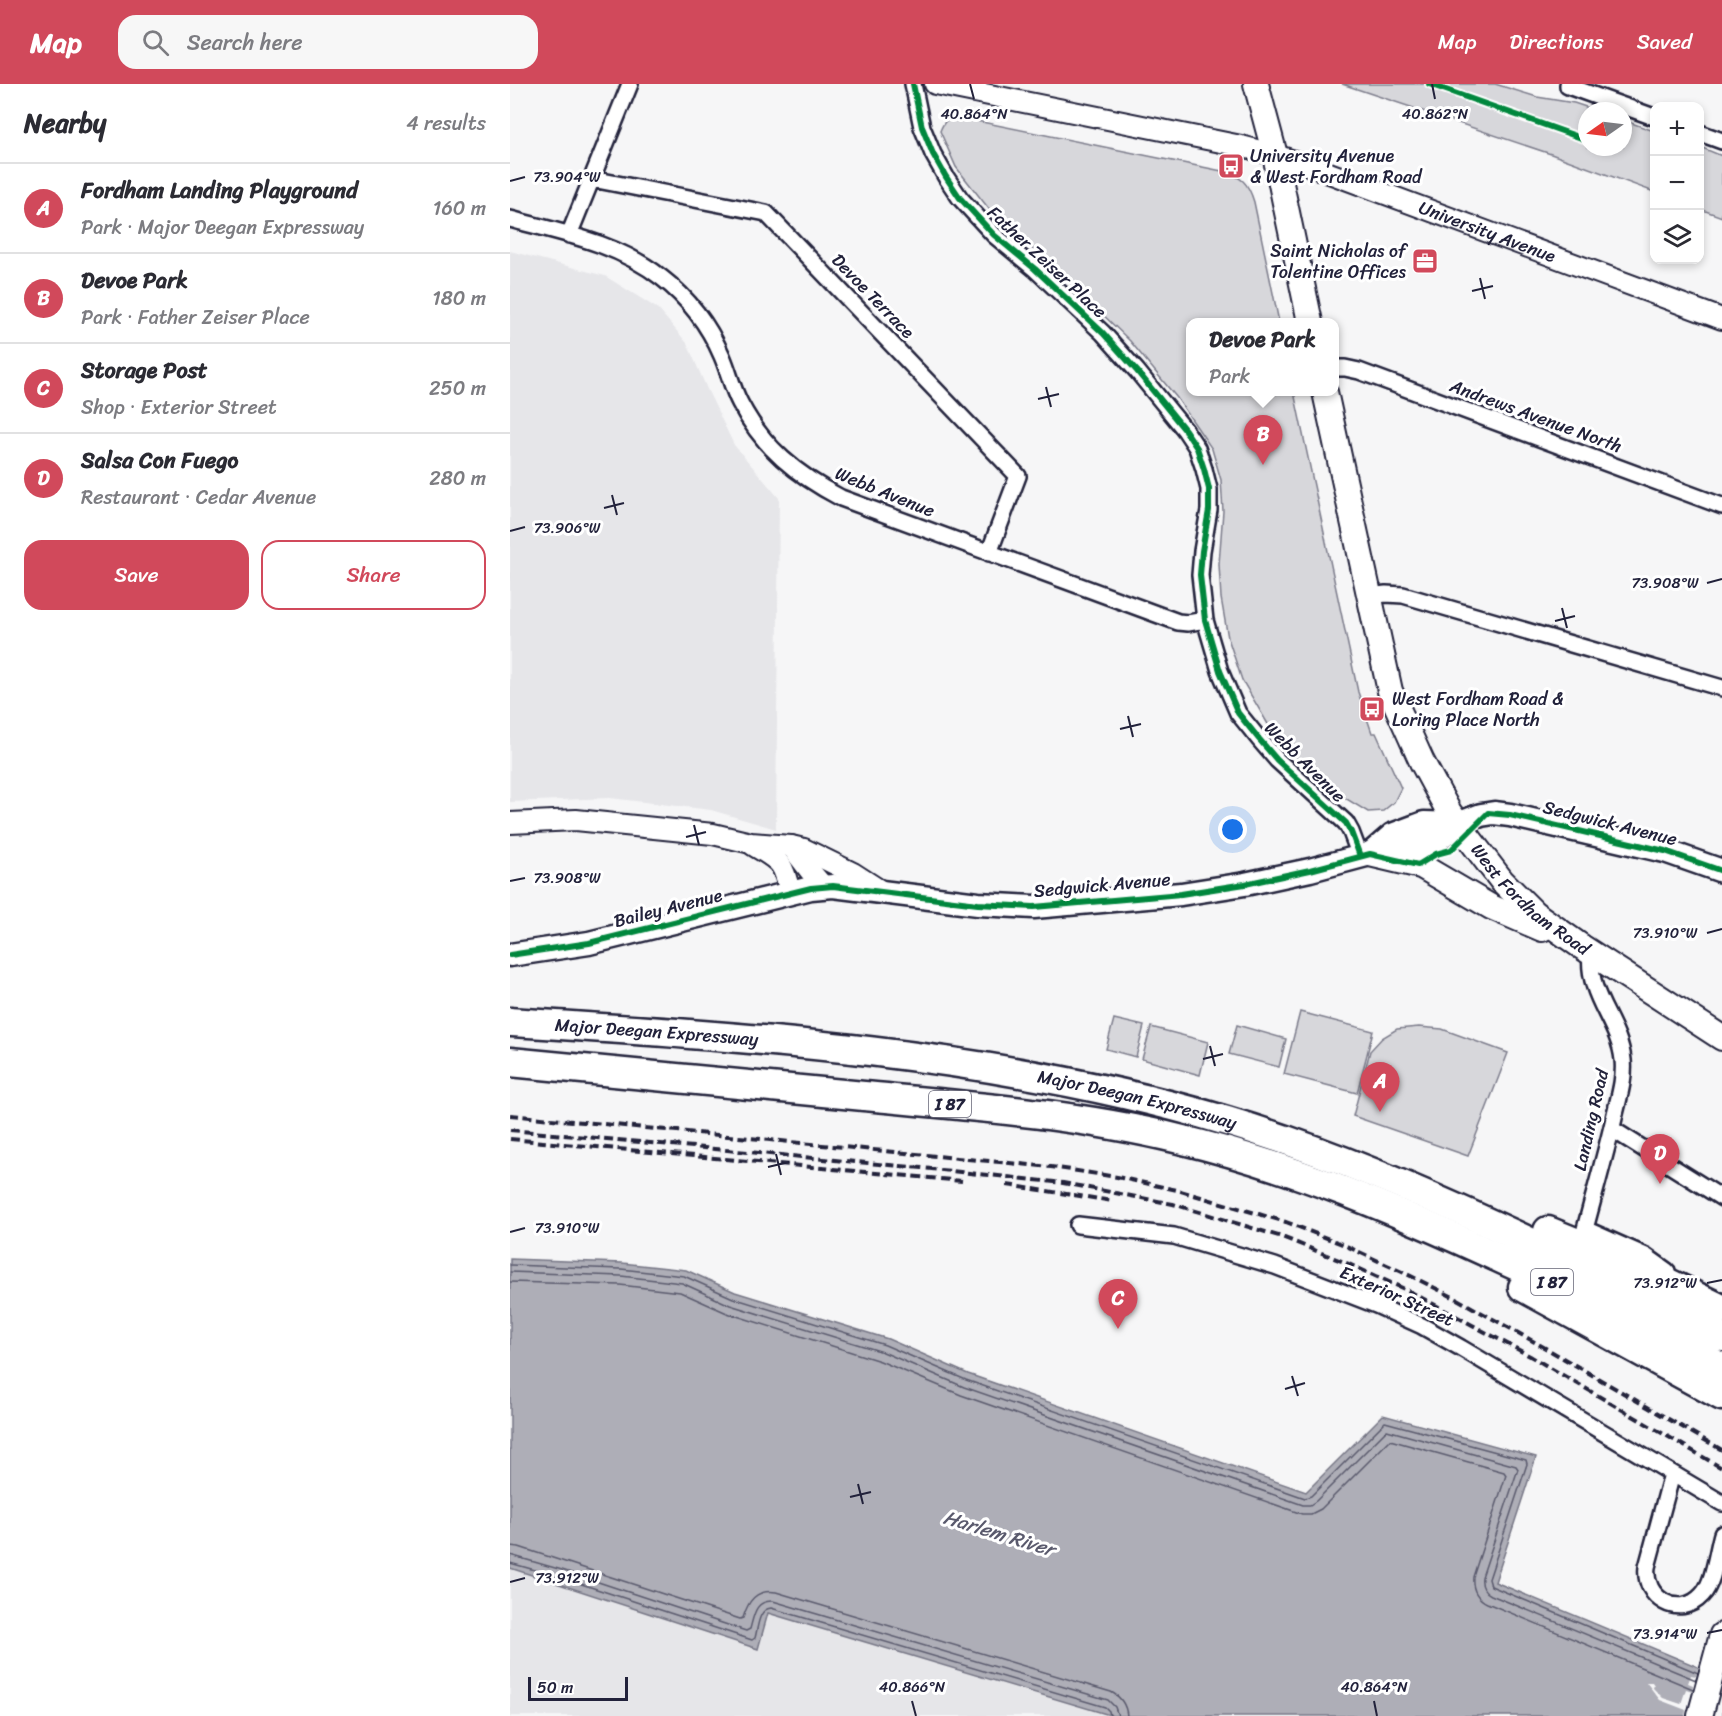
<!DOCTYPE html>
<html lang="en">
<head>
<meta charset="utf-8">
<style>
	body { margin:0; font-family:Sriracha,sans-serif; background:#f7f7f7; color:#2b2b33 }
	.controls { position:absolute; right:18px; top:18px; display:grid; overflow:hidden; border-radius:12px; box-shadow:0 3px 9px #0003 }
	.controls button { width:54px; height:54px; display:grid; place-items:center; padding:0; border:0; border-bottom:2px solid #e1e1e2; background:#fff; color:#2b2b33; font:30px sans-serif }
	.compass { position:absolute; left:1068px; top:18px; width:54px; height:54px; border-radius:50%; background:#fff; box-shadow:0 3px 9px #0003; rotate:256deg }
	.scale { position:absolute; left:18px; bottom:15px; width:100px; box-sizing:border-box; padding-left:6px; border:3px solid #22223b; border-top:0; font-size:16px; line-height:21px; white-space:nowrap; color:#22223b; -webkit-text-stroke:4px #fff; paint-order:stroke }
	.you { position:absolute; left:723px; top:746px; width:21px; height:21px; margin:-15px; border:4px solid #fff; border-radius:50%; background:#1a73e8; box-shadow:0 0 0 9px #1a73e833 }
	.badge { display:grid; place-items:center; width:39px; height:39px; border-radius:50%; background:#d1495b; color:#fff; font-size:20px; font-weight:700 }
	.pin { position:absolute; translate:-50% -50px; filter:drop-shadow(0 2px 3px #0008) }
	.pin::after { content:''; position:absolute; top:32px; width:21px; height:18px; background:inherit; clip-path:polygon(0 0,100% 0,50% 100%) }
	.popup { position:absolute; left:676px; top:234px; width:153px; height:78px; box-sizing:border-box; display:grid; place-content:center; border-radius:12px; background:#fff; filter:drop-shadow(0 2px 4px #0005); font-size:20px; white-space:nowrap; color:#7c7c81 }
	.popup b { font-size:22px; color:#2b2b33 }
	.popup::after { content:''; position:absolute; left:50%; top:100%; margin-left:-12px; border:12px solid transparent; border-top-color:#fff }
	.list { margin:0; padding:0; list-style:none }
	h2 { display:flex; justify-content:space-between; align-items:center; height:78px; margin:0; padding:0 24px; font-size:26px }
	h2 small { font-size:20px; font-weight:400; color:#7c7c81 }
	.list li { display:grid; grid-template-columns:39px 1fr auto; gap:18px; align-items:center; box-sizing:border-box; height:90px; padding:0 24px; border-top:2px solid #e1e1e2 }
	.list b { display:block; font-size:22px; white-space:nowrap }
	.list p { margin:0; font-size:20px; white-space:nowrap; color:#7c7c81 }
	.list em { font-size:20px; font-style:normal; color:#7c7c81 }
	.actions { display:flex; gap:12px; padding:18px 24px }
	.actions a { flex:1; padding:14px 0; border:2px solid #d1495b; border-radius:18px; text-align:center; font-size:21px; color:#d1495b }
	.actions .main { background:#d1495b; color:#fff }
	.icon { flex:none; width:33px; height:33px; fill:none; stroke:currentColor; stroke-width:2; stroke-linecap:round; stroke-linejoin:round }
	.map { position:relative; flex:none; width:1212px; height:1632px; overflow:hidden }
	header { display:flex; align-items:center; gap:36px; box-sizing:border-box; height:84px; padding:0 30px; background:#d1495b; color:#fff }
	header strong { font-size:28px }
	nav { display:flex; gap:33px; margin-inline-start:auto; font-size:21px }
	.search { width:420px; height:54px; background:#f7f7f7; display:flex; align-items:center; gap:15px; box-sizing:border-box; padding:0 21px; border-radius:18px; color:#7c7c81; font-size:22px }
	main { display:flex }
	aside { flex:1; background:#fff }
	.map>svg:first-child { display:block }
	.built { fill:#e6e6e9 }
	.green { fill:#d7d7db; stroke:#7c7c8b; stroke-width:1.5 }
	.water { fill:#aeaeb7; stroke:#767685; stroke-width:1.5 }
	.pier { fill:#f6f6f7 }
	.lines { fill:none; stroke-linecap:round; stroke-linejoin:round }
	.shore { stroke:#5a5a6d; stroke-width:1.5 }
	.minor-casing { stroke:#22223b; stroke-width:20 }
	.tertiary-casing { stroke:#22223b; stroke-width:24 }
	.secondary-casing { stroke:#22223b; stroke-width:27 }
	.primary-casing { stroke:#22223b; stroke-width:28 }
	.motorway-casing { stroke:#22223b; stroke-width:33 }
	.minor { stroke:#fff; stroke-width:15 }
	.tertiary { stroke:#fff; stroke-width:20 }
	.secondary { stroke:#fff; stroke-width:22 }
	.primary { stroke:#fff; stroke-width:24 }
	.motorway { stroke:#fff; stroke-width:28 }
	.rail { stroke:#22223b; stroke-width:4; stroke-dasharray:9 4.5; stroke-linecap:butt }
	.cycleway-casing { stroke:#fff; stroke-width:10 }
	.cycleway { stroke:#00873e; stroke-width:6 }
	.ticks { fill:none; stroke:#22223b; stroke-width:2 }
	.labels { text-anchor:middle; stroke-width:6; stroke-linejoin:round; paint-order:stroke }
	.shield { fill:#fff; stroke:#646476; stroke-width:1.5 }
	.shield-label { font-size:16px; font-weight:bold; fill:#22223b }
	.poi-label { font-size:18px; fill:#22223b; stroke:#fff; text-anchor:start }
	.street-label { font-size:18px; fill:#22223b; stroke:#fff }
	.water-label { font-size:20px; font-style:italic; fill:#5a5a6d; stroke:#fff }
	.ticks-label { font-size:15px; text-anchor:middle; fill:#22223b; stroke:#fff; stroke-width:6; stroke-linejoin:round; paint-order:stroke }
</style>
</head>
<body>
<header>
<strong>Map</strong>
<div class="search"><svg class="icon" aria-label="search" viewBox="0 0 24 24"><circle cx="10" cy="10" r="6"/><path d="M15 15l6 6"/></svg>Search here</div>
<nav><a>Map</a><a>Directions</a><a>Saved</a></nav>
</header>
<main>
<aside>
<h2>Nearby<small>4 results</small></h2>
<ul class="list">
<li><span class="badge">A</span><div><b>Fordham Landing Playground</b><p>Park · Major Deegan Expressway</p></div><em>160 m</em></li>
<li><span class="badge">B</span><div><b>Devoe Park</b><p>Park · Father Zeiser Place</p></div><em>180 m</em></li>
<li><span class="badge">C</span><div><b>Storage Post</b><p>Shop · Exterior Street</p></div><em>250 m</em></li>
<li><span class="badge">D</span><div><b>Salsa Con Fuego</b><p>Restaurant · Cedar Avenue</p></div><em>280 m</em></li>
</ul>
<div class="actions"><a class="main">Save</a><a>Share</a></div>
</aside>
<div class="map">
<svg width="1212" height="1632" viewBox="0 0 1212 1632">
	<rect width="100%" height="100%" fill="#f6f6f7"/>
	<filter id="ink" filterUnits="userSpaceOnUse"><feTurbulence type="fractalNoise" baseFrequency=".0167" numOctaves="2"/><feDisplacementMap in="SourceGraphic" scale="12" xChannelSelector="R" yChannelSelector="G"/><feConvolveMatrix kernelMatrix="1 2 1 2 8 2 1 2 1" color-interpolation-filters="sRGB"/></filter>
	<g filter="url(#ink)">
		<path class="built" d="M 0,167 L 95,192 L 148,225 L 177,259 L 197,305 L 224,361 L 269,414 L 266,745 L 201,726 L 100,714 L 0,718 Z
			M 0,1484 L 248,1565 L 258,1529 L 603,1632 L 0,1632 Z"/>
		<path class="green" d="M 832,0 L 985,0 L 1027,13 L 1064,19 L 1088,27 L 1077,27 L 1077,63 L 1113,63 L 1113,36 L 1144,47 L 1144,108 L 1041,70 Z
			M 447,33 L 712,87 C 732,93 738,98 744,118 L 769,238 L 681,238 L 681,308 L 784,308 L 848,608 L 862,649 L 866,649 L 891,704 L 884,718 L 873,727 L 858,728 L 825,708 L 808,695 L 793,681 L 762,647 L 732,596 L 718,554 L 711,514 L 709,480 L 713,427 L 711,396 L 702,365 L 667,314 L 620,257 L 551,190 L 483,130 L 446,83 L 430,47 C 434,37 437,34 447,33 Z
			M 1190,63 L 1212,72 L 1212,133 L 1190,125 Z
			M 790,928 L 863,947 L 847,1009 L 774,990 Z
			M 604,935 L 634,942 L 626,973 L 596,965 Z
			M 727,941 L 776,955 L 769,983 L 719,970 Z
			M 641,943 L 698,958 L 690,991 L 632,975 Z
			M 909,943 L 932,945 L 998,969 L 958,1072 L 843,1032 L 860,967 L 872,954 L 887,945 Z"/>
		<path class="water" d="M 0,1175 L 112,1179 L 176,1186 L 225,1208 L 378,1255 L 458,1290 L 796,1408 L 873,1331 L 1026,1373 L 985,1498 L 1212,1593 L 1212,1632 L 603,1632 L 258,1529 L 248,1565 L 0,1484 Z"/>
		<path class="pier" d="M 1189,1580 L 1212,1589 L 1212,1632 L 1175,1632 L 1176,1626 L 1150,1616 L 1136,1598 L 1142,1598 L 1144,1601 L 1143,1604 L 1153,1614 L 1171,1620 L 1176,1605 L 1182,1607 L 1183,1601 L 1178,1599 L 1181,1591 L 1186,1592 Z"/>
		<g class="lines">
			<path class="shore" d="M 0,1181 L 111,1185 L 174,1192 L 223,1214 L 375,1261 L 456,1296 L 795,1414 L 801,1412 L 875,1338 L 1016,1376 L 1017,1380 L 979,1495 L 981,1502 L 1188,1589
				M 0,1188 L 111,1192 L 172,1199 L 220,1221 L 373,1268 L 454,1303 L 793,1421 L 800,1421 L 806,1417 L 877,1346 L 1006,1382 L 1008,1385 L 972,1493 C 971,1501 973,1507 981,1511 L 1186,1596
				M 0,1198 L 110,1201 L 170,1208 L 217,1229 L 370,1277 L 451,1311 L 792,1430 L 801,1430 L 811,1425 L 880,1356 L 994,1388 L 996,1391 L 963,1493 C 962,1505 967,1514 977,1519 L 1183,1605
				M 0,1462 L 9,1463 L 55,1478 L 230,1535 L 233,1534 C 238,1517 246,1505 266,1508 L 601,1608 C 611,1613 616,1620 617,1632
				M 0,1471 L 52,1486 L 236,1547 L 240,1545 C 244,1531 245,1516 263,1517 L 598,1616 L 605,1623 L 608,1632
				M 0,1479 L 50,1493 L 242,1556 L 245,1554 C 248,1544 248,1525 261,1524 L 595,1623 L 599,1627 L 600,1632"/>
			<defs>
				<path id="minor" d="M 403,0 L 412,43 L 423,70 L 436,93 L 450,114 L 484,151 L 525,185 L 593,249 L 627,287 L 675,346 L 687,364 L 694,385 L 699,405 L 699,426 L 692,467 L 690,491 L 695,536 L 710,587 L 728,629 L 749,655 L 767,676 L 836,739 L 841,748 L 850,772
					M 1058,0 L 1058,2 L 1144,33
					M 1190,49 L 1212,57
					M 82,95 L 256,129 L 508,392 L 479,469
					M 0,135 C 53,149 108,159 152,194 C 178,214 199,242 212,272 C 219,288 222,304 230,319 C 253,364 287,391 331,414 L 668,538 L 678,539 L 695,536
					M 59,151 L 120,0
					M 825,284 L 835,284 L 849,287 L 1212,422
					M 859,512 L 876,510 L 893,511 L 1212,604
					M 1081,868 C 1076,912 1109,937 1113,976 C 1115,994 1109,1013 1105,1030 C 1096,1069 1085,1107 1075,1145 L 1136,1172 L 1157,1187
					M 1102,1045 L 1212,1114
					M 568,1141 L 664,1152 L 765,1182 L 866,1221 L 912,1242 L 951,1264 L 1212,1419
					M 1162,1390 L 1137,1483 C 1133,1514 1169,1536 1192,1511 C 1204,1499 1207,1467 1212,1450"/>
				<g id="tertiary">
					<path id="s1" d="M 425,0 L 731,62 L 765,71 L 803,83 L 1212,235"/>
					<path d="M 0,739 L 66,736 L 203,750 L 241,759 L 281,762 L 294,765 L 343,789 L 371,807"/>
					<path d="M 243,761 C 270,778 273,776 280,809"/>
					<path d="M 281,762 L 300,787 L 314,803"/>
				</g>
				<path id="secondary" d="M 860,770 L 882,751 L 914,739 L 947,740
					M 0,871 L 79,859 L 301,804 L 323,802 L 468,820 L 524,823 L 671,810 L 735,800 L 800,786 L 860,770 L 891,768 L 926,757 L 947,740 L 971,731 L 984,729 L 1000,731 L 1155,767 L 1212,787"/>
				<g id="primary">
					<path d="M 746,0 L 765,71 L 800,238"/>
					<path id="s2" d="M 815,308 L 880,607 L 912,678 L 939,728 L 992,797 L 1024,829 L 1072,863 L 1212,954"/>
					<path d="M 860,770 L 911,782 L 981,823 L 1032,845"/>
					<path d="M 1190,1632 L 1212,1551"/>
				</g>
				<g id="motorway">
					<path id="s3" d="M 0,938 C 241,953 484,968 717,1037 C 817,1067 912,1108 1007,1152 C 1076,1184 1145,1217 1212,1253"/>
					<path d="M 0,978 C 118,990 236,1001 354,1012 C 460,1022 566,1030 669,1055 C 783,1082 890,1128 996,1177 C 1069,1210 1142,1244 1212,1284"/>
					<path d="M 1038,1147 L 1119,1180 L 1212,1225"/>
					<path d="M 1013,1203 L 1212,1312"/>
				</g>
			</defs>
			<use href="#minor" class="minor-casing"/>
			<use href="#tertiary" class="tertiary-casing"/>
			<use href="#secondary" class="secondary-casing"/>
			<use href="#primary" class="primary-casing"/>
			<use href="#motorway" class="motorway-casing"/>
			<use href="#minor" class="minor"/>
			<use href="#tertiary" class="tertiary"/>
			<use href="#secondary" class="secondary"/>
			<use href="#primary" class="primary"/>
			<use href="#motorway" class="motorway"/>
			<path class="rail" d="M 0,1031 L 541,1083 L 607,1093 L 667,1106 L 776,1138 L 832,1160 L 905,1194 L 947,1215 L 1030,1261 L 1212,1366
				M 0,1046 L 422,1085 L 553,1099 L 663,1120 L 772,1153 L 834,1178 L 899,1207 L 1020,1272 L 1212,1384
				M 0,1055 L 452,1097
				M 497,1101 L 603,1117"/>
			<defs>
				<path id="cycleway" d="M 403,0 L 412,43 L 423,70 L 436,93 L 450,114 L 484,151 L 525,185 L 593,249 L 627,287 L 675,346 L 687,364 L 694,385 L 699,405 L 699,426 L 692,467 L 690,491 L 695,536 L 710,587 L 728,629 L 749,655 L 767,676 L 836,739 L 841,748 L 850,772
					M 919,0 L 1077,56
					M 0,871 L 79,859 L 301,804 L 323,802 L 468,820 L 524,823 L 671,810 L 735,800 L 800,786 L 860,770 L 908,781 L 926,770 L 941,766 L 978,729 L 1000,731 L 1155,767 L 1212,787"/>
			</defs>
			<use href="#cycleway" class="cycleway-casing"/>
			<use href="#cycleway" class="cycleway"/>
		</g>
	</g>
	<path class="ticks" d="M 460,0 L 464,15M 922,0 L 925,15M 0,97 L 15,93M 970,194 L 975,215M 962,207 L 983,202M 536,303 L 541,323M 528,315 L 549,310M 102,411 L 107,431M 94,424 L 114,419M 0,447 L 15,443M 1197,499 L 1212,495M 1052,524 L 1057,544M 1045,537 L 1065,532M 618,632 L 623,653M 610,645 L 631,640M 184,741 L 189,761M 176,753 L 196,748M 0,797 L 15,794M 1197,849 L 1212,845M 700,962 L 705,982M 693,975 L 713,970M 266,1070 L 271,1091M 258,1083 L 279,1078M 0,1148 L 15,1144M 1197,1199 L 1212,1196M 782,1292 L 788,1312M 775,1305 L 795,1299M 348,1400 L 353,1420M 340,1413 L 361,1408M 0,1498 L 15,1494M 1197,1549 L 1212,1546M 402,1617 L 406,1632M 864,1617 L 867,1632"/>
	<defs>
		<symbol id="bus-square" viewBox="-11 -11 22 22"><rect x="-9" y="-9" width="18" height="18" rx="4" fill="#d1495b" stroke="#fff"/><path d="M-5-6H5V4H4V6H2V4H-2V6H-4V4H-5ZM-3.5-4V0h7V-4ZM-3.5 1.2v1.5H-2V1.2ZM2 1.2v1.5H3.5V1.2Z" fill="#fff"/></symbol>
		<symbol id="office-square" viewBox="-11 -11 22 22"><rect x="-9" y="-9" width="18" height="18" rx="4" fill="#d1495b" stroke="#fff"/><path d="M-6-3h4V-5.5h4V-3h4V5H-6ZM-1-4.5V-3h2v-1.5ZM-6 0V1H6V0Z" fill="#fff"/></symbol>
	</defs>
	<g fill-rule="evenodd">
		<use href="#bus-square" x="706" y="67" width="30" height="30"/>
		<use href="#office-square" x="900" y="162" width="30" height="30"/>
		<use href="#bus-square" x="847" y="610" width="30" height="30"/>
	</g>
	<g class="labels">
		<g class="shield">
			<rect x="419" y="1007" width="42" height="26" rx="4.5"/>
			<rect x="1021" y="1185" width="42" height="26" rx="4.5"/>
		</g>
		<g class="shield-label">
			<text x="440" y="1026">I 87</text>
			<text x="1042" y="1204">I 87</text>
		</g>
		<g class="poi-label">
			<text x="740" y="78">University Avenue<tspan x="740" dy="21">&amp; West Fordham Road</tspan></text>
			<text x="896" y="173" text-anchor="end">Saint Nicholas of<tspan x="896" dy="21">Tolentine Offices</tspan></text>
			<text x="882" y="621">West Fordham Road &amp;<tspan x="882" dy="21">Loring Place North</tspan></text>
		</g>
		<g class="street-label">
			<text dy="6" stroke="none"><textPath href="#s1" startOffset="573">University Avenue</textPath></text>
			<text transform="translate(537 178) rotate(43)" y="6">Father Zeiser Place</text>
			<text transform="translate(363 212) rotate(46)" y="6">Devoe Terrace</text>
			<text transform="translate(1026 332) rotate(20)" y="6">Andrews Avenue North</text>
			<text transform="translate(375 408) rotate(22)" y="6">Webb Avenue</text>
			<text transform="translate(795 678) rotate(45)" y="6">Webb Avenue</text>
			<text transform="translate(1100 739) rotate(14)" y="6">Sedgwick Avenue</text>
			<text transform="translate(592 801) rotate(-5)" y="6">Sedgwick Avenue</text>
			<text dy="6" stroke="none"><textPath href="#s2" startOffset="561">West Fordham Road</textPath></text>
			<text transform="translate(158 824) rotate(-14)" y="6">Bailey Avenue</text>
			<text dy="6" stroke="none"><textPath href="#s3" startOffset="147">Major Deegan Expressway</textPath></text>
			<text dy="6" stroke="none"><textPath href="#s3" startOffset="633">Major Deegan Expressway</textPath></text>
			<text transform="translate(1081 1036) rotate(-77)" y="6">Landing Road</text>
			<text transform="translate(887 1212) rotate(24)" y="6">Exterior Street</text>
		</g>
		<g class="water-label">
			<text transform="translate(489 1449) rotate(17)" y="7">Harlem River</text>
		</g>
	</g>
	<g class="ticks-label">
		<text x="925" y="35">40.862°N</text>
		<text x="464" y="35">40.864°N</text>
		<text x="57" y="98">73.904°W</text>
		<text x="57" y="449">73.906°W</text>
		<text x="1155" y="504">73.908°W</text>
		<text x="57" y="799">73.908°W</text>
		<text x="1155" y="854">73.910°W</text>
		<text x="57" y="1149">73.910°W</text>
		<text x="1155" y="1204">73.912°W</text>
		<text x="57" y="1499">73.912°W</text>
		<text x="1155" y="1555">73.914°W</text>
		<text x="402" y="1608">40.866°N</text>
		<text x="864" y="1608">40.864°N</text>
	</g>
</svg>
<div class="controls">
<button>+</button>
<button>−</button>
<button><svg class="icon" aria-label="layers" viewBox="0 0 24 24"><path d="M12 4l9 5-9 5-9-5zM3 14l9 5 9-5"/></svg></button>
</div>
<svg class="compass" viewBox="-18 -18 36 36"><path d="M0-13l5 13h-10z" fill="#e53935"/><path d="M0 13l5-13h-10z" fill="#7c7c81"/></svg>
<div class="scale">50 m</div>
<div class="you"></div>
<div class="pin badge" style="left:870px;top:1028px">A</div>
<div class="pin badge" style="left:753px;top:381px">B</div>
<div class="popup"><b>Devoe Park</b>Park</div>
<div class="pin badge" style="left:608px;top:1245px">C</div>
<div class="pin badge" style="left:1150px;top:1100px">D</div>
</div>
</main>
</body>
</html>
